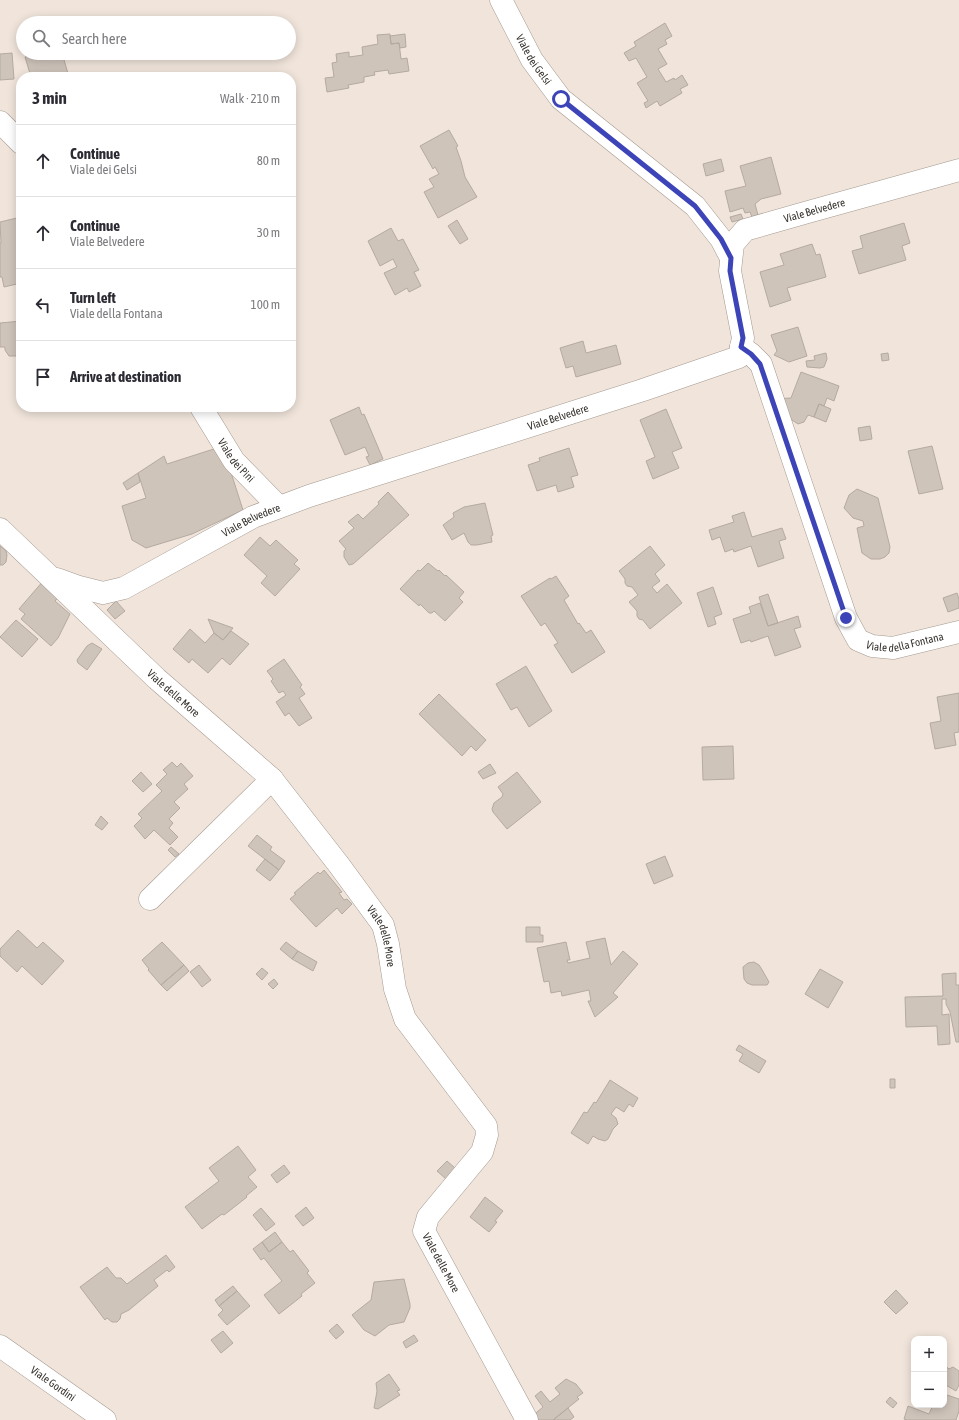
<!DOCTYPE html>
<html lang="en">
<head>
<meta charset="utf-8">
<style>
	body { margin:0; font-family:"Asap Condensed",sans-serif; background:#f2f2f3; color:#2b2b33 }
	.controls { position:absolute; right:12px; bottom:12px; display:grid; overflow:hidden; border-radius:8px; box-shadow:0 2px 10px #0003 }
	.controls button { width:36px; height:36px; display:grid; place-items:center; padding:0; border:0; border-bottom:1px solid #e1e1e2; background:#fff; color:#2b2b33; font:20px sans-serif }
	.stop { position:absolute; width:12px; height:12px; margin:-9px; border:3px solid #3d44b8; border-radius:50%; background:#fff }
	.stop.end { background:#3d44b8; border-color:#fff; box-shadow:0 1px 4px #0008 }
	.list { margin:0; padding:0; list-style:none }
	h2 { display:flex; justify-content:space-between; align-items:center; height:52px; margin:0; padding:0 16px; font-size:17px }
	h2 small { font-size:13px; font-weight:400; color:#7c7c81 }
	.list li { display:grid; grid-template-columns:26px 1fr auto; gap:12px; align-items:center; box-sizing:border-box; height:72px; padding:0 16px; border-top:1px solid #e1e1e2 }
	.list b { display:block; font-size:15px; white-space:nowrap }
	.list p { margin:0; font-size:13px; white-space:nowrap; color:#7c7c81 }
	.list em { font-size:13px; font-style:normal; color:#7c7c81 }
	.icon { flex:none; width:22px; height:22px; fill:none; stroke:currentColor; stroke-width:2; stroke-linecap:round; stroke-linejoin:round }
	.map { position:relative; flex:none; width:959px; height:1420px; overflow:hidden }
	.search { position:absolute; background:#fff; box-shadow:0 2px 10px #0003; left:16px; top:16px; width:280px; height:44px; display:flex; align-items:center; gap:10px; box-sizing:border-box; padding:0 14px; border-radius:22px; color:#7c7c81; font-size:15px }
	.panel { position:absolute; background:#fff; box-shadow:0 2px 10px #0003; left:16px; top:72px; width:280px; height:340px; border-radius:16px }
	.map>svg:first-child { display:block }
	.building { fill:#cfc4ba; stroke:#b5aaa0 }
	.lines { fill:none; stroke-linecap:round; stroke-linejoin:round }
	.minor-casing { stroke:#a49990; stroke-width:23 }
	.minor { stroke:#fff; stroke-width:22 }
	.route { stroke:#3d44b8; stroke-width:5 }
	.labels { text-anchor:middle; stroke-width:3; stroke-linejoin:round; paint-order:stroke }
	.street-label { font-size:11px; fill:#36312d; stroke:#fff }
</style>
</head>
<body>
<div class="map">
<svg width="959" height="1420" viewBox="0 0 959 1420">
	<rect width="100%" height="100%" fill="#f1e5db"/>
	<path class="building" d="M 665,23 L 672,36 L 665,40 L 667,44 L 658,49 L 667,64 L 658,69 L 666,82 L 674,78 L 675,80 L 682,75 L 688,85 L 680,89 L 682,93 L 660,106 L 657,101 L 646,108 L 644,103 L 648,101 L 637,83 L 647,77 L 636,58 L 629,61 L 624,53 L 636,46 L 634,42 Z
		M 390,34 L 391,44 L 399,43 L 401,59 L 407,58 L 409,71 L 389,74 L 388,70 L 374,72 L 375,75 L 364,77 L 364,82 L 348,85 L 349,88 L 327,92 L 325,78 L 334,77 L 332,63 L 337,62 L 336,54 L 349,52 L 349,57 L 363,55 L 362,47 L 378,44 L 377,35 Z
		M 405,34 L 406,47 L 400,48 L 399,43 L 391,44 L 390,36 Z
		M 12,53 L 14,79 L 0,80 L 0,54 Z
		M 36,53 L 62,53 L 69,77 L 31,77 L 25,57 Z
		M 449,130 L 458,146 L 456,147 L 461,161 L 465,177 L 477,197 L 438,218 L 424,192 L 434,187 L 429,179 L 439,174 L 435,167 L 433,169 L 420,146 Z
		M 771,157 L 781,194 L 761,199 L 755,204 L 758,215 L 752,217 L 750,212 L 745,213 L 743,208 L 730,212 L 725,191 L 746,186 L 740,166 Z
		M 721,159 L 724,171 L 706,176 L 703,164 Z
		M 741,214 L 743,219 L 732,222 L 730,217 Z
		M 21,217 L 21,283 L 4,287 L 2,277 L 0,277 L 0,243 L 1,243 L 0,222 Z
		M 457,220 L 468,239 L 460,244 L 448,226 Z
		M 904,223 L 910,243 L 902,246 L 906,260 L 859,274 L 852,251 L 863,248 L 860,236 Z
		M 391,228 L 398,241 L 403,239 L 419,270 L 414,272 L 421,286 L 409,292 L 407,288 L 395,295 L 384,273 L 397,267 L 393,259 L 380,266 L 368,241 Z
		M 812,244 L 816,255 L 820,254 L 826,277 L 787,288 L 791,300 L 770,307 L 760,272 L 784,265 L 780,254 Z
		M 21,321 L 21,356 L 9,356 L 5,350 L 5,347 L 0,347 L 0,323 Z
		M 798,327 L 807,356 L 789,362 L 774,355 L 777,351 L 771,335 Z
		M 583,341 L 586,353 L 616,345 L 621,364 L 576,377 L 573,366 L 566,368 L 560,348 Z
		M 826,353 L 827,359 L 824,367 L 820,368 L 807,367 L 806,361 L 815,360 L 814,356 Z
		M 888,353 L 889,360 L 882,361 L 881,354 Z
		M 801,372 L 839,386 L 834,401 L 827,398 L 824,406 L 819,404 L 814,417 L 808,415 L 804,422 L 798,424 L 792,420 L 774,399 L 791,398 Z
		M 819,404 L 831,409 L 826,422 L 814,417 Z
		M 359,407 L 362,415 L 364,414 L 383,459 L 370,465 L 366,457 L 369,456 L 365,447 L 345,455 L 330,420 Z
		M 666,409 L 682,448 L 672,452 L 679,468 L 653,479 L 646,461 L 655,457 L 640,420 Z
		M 870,426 L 872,439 L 860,441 L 858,428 Z
		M 932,446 L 943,489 L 919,494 L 908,451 Z
		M 220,447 L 227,460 L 243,510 L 192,534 L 146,548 L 132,540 L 122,506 L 146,498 L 138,473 L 164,456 L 167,464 Z
		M 569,448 L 578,475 L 571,477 L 574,487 L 558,492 L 556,485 L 537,491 L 528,465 L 540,461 L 539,458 Z
		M 138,473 L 140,482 L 127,490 L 123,483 Z
		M 857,489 L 878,498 L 890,547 L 889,553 L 885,557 L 880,559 L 871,559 L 862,553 L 857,528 L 864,526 L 863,521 L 853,518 L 844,508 L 849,495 Z
		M 388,492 L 409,515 L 353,564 L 349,565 L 344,557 L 344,551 L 346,549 L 339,541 L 354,528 L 348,522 L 358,514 L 363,519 L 379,504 L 378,502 Z
		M 485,503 L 493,535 L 491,536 L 492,542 L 477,545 L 471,545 L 468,542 L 464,533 L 452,540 L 443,525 L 454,517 L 453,513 L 464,507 Z
		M 744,512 L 752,537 L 782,528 L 786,539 L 779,541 L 784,558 L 758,567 L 751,546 L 734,552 L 733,549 L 725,552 L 720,537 L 712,540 L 709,530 L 734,522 L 732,516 Z
		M 260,537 L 270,546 L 276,540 L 298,560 L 294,564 L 300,569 L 275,596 L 261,583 L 267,576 L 244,555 Z
		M 0,546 L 6,551 L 7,555 L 6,562 L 3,565 L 0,565 Z
		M 650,546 L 665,565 L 655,574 L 660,581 L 652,587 L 657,593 L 667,584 L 682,603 L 650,629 L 643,620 L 639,619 L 637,616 L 637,611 L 629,602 L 638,595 L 632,587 L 627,586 L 625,583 L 625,579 L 619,571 Z
		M 428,563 L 438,571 L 439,570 L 445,576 L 446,575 L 464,592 L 459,598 L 463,602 L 445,621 L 434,611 L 432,613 L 429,613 L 420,604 L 419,606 L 400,589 L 418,570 L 420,571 Z
		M 556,576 L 569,596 L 564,600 L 578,624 L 579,623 L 586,633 L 591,630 L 605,652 L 572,673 L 554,645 L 558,643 L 545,623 L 541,626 L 521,596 L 550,578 L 551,579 Z
		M 44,580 L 60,595 L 55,601 L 70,614 L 58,638 L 51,646 L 21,619 L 25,614 L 19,609 Z
		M 713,587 L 722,614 L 714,617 L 716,624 L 708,627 L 697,593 Z
		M 957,593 L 959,599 L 959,608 L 948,612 L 943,598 Z
		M 768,594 L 778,623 L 768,626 L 759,597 Z
		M 116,601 L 125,611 L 115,619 L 107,610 Z
		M 760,603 L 768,626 L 798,616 L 801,627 L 794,629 L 801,647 L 775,656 L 768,636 L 751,642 L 750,640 L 741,643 L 733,619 L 751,613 L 749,607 Z
		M 208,619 L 233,628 L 223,640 L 214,633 Z
		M 16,620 L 38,639 L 22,657 L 0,637 Z
		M 190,629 L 205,643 L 214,633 L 223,640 L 231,631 L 249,644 L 230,665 L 222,658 L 208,673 L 192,659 L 189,663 L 173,649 Z
		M 92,643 L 102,649 L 87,670 L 78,663 L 77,660 L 87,646 Z
		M 284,659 L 302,685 L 300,687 L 305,694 L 299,698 L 312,718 L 299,726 L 289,713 L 285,716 L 276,702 L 286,695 L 283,691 L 279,693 L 271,681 L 273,679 L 267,671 Z
		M 526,666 L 552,711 L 529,727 L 517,707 L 511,710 L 496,684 Z
		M 959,693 L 959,732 L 954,733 L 956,745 L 935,749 L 930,723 L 941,721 L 937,697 Z
		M 439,694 L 486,740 L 476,751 L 471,746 L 462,756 L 419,714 Z
		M 733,746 L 734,779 L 703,780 L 702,747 Z
		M 172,762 L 177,767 L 181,763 L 193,776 L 184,784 L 188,789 L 174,802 L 180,808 L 169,819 L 173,823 L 169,828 L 178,837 L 170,845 L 154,830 L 145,839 L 134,826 L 142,818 L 138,814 L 162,791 L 156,785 L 167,774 L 163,770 Z
		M 490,764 L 496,773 L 483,779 L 478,772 Z
		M 141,772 L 152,784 L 143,792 L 132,781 Z
		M 517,772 L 541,802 L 507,829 L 493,812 L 492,809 L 494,803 L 502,797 L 503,794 L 498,787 Z
		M 101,816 L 108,823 L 102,830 L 95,825 Z
		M 257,835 L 272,847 L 270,850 L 285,861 L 279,870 L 248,846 Z
		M 171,847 L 179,854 L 175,857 L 168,850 Z
		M 665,856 L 673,876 L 654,884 L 646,864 Z
		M 265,859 L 279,870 L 270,881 L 256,870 Z
		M 324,870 L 342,892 L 339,893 L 344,900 L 347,899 L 352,904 L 342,914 L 337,908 L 316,927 L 290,899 L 296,894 L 294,893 L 318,872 L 320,874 Z
		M 526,927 L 540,927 L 540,935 L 543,935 L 543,942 L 526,942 Z
		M 18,930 L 37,948 L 43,942 L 64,961 L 42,985 L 22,966 L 17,972 L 0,956 L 0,949 Z
		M 605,938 L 611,965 L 623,951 L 638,964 L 613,993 L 618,997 L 595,1017 L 588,1001 L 591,1001 L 589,990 L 562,996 L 561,991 L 551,993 L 549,981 L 544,982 L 537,948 L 566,942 L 570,960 L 567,960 L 568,963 L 590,958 L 586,942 Z
		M 162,942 L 184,965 L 161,985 L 148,970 L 149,969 L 142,960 Z
		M 286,942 L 298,951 L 292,959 L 280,949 Z
		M 298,951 L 317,962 L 313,971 L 292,959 Z
		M 754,962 L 759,965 L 761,968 L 769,982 L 767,985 L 752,985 L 747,983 L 744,979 L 743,967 L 748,963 Z
		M 184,965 L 189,971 L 167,991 L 161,985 Z
		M 199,965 L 211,980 L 202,987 L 190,972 Z
		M 262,968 L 268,973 L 262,980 L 256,974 Z
		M 820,969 L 843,982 L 828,1008 L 805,994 Z
		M 956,973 L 956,985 L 959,985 L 959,1042 L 956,1042 L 950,1012 L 946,1004 L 946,999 L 942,999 L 942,1015 L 949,1014 L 950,1044 L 938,1045 L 937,1026 L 906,1027 L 905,997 L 943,996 L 942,974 Z
		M 274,979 L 278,984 L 273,989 L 268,984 Z
		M 739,1045 L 766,1061 L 759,1073 L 739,1061 L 743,1054 L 736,1050 Z
		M 890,1079 L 895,1079 L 895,1088 L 890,1088 Z
		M 610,1080 L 638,1098 L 633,1107 L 629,1104 L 624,1112 L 616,1107 L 611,1114 L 616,1118 L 618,1124 L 613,1129 L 608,1139 L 605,1141 L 598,1139 L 593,1136 L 588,1144 L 571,1133 L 584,1112 L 587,1113 L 594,1102 L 596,1103 Z
		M 238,1146 L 256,1170 L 248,1177 L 257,1187 L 246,1196 L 247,1197 L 224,1215 L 222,1214 L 202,1229 L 185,1207 L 219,1181 L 209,1168 Z
		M 447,1161 L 455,1168 L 446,1179 L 437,1171 Z
		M 284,1165 L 290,1173 L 277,1183 L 271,1175 Z
		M 485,1197 L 503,1211 L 495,1221 L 497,1222 L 489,1232 L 470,1217 Z
		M 306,1207 L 314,1218 L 303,1226 L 295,1216 Z
		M 261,1208 L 275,1224 L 266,1231 L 253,1215 Z
		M 275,1232 L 282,1242 L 269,1252 L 262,1242 Z
		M 262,1242 L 269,1252 L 282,1242 L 290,1252 L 293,1250 L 309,1271 L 307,1273 L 315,1283 L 301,1294 L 302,1296 L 279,1314 L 264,1295 L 282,1281 L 264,1258 L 261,1260 L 253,1249 Z
		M 166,1255 L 175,1267 L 169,1272 L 167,1270 L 154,1280 L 158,1286 L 129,1310 L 121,1314 L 120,1319 L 117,1322 L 112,1322 L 107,1318 L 105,1320 L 80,1287 L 107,1267 L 116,1278 L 121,1278 L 127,1284 Z
		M 404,1279 L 410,1304 L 410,1308 L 404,1322 L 389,1325 L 375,1336 L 364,1330 L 352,1315 L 371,1300 L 374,1282 Z
		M 233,1286 L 237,1291 L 219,1306 L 215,1300 Z
		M 896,1290 L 908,1303 L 896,1314 L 884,1302 Z
		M 237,1291 L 250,1306 L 227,1325 L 218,1315 L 223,1310 L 219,1306 Z
		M 337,1324 L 344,1332 L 336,1339 L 329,1331 Z
		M 223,1331 L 233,1343 L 221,1353 L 211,1340 Z
		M 414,1335 L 418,1341 L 406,1348 L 403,1342 Z
		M 944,1365 L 949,1369 L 953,1367 L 959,1371 L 959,1385 L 956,1391 L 944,1384 Z
		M 389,1374 L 400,1390 L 397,1391 L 400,1395 L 378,1409 L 374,1408 L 377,1391 L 376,1383 Z
		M 566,1379 L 576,1384 L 583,1393 L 577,1397 L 579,1399 L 553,1420 L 531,1420 L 530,1418 L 543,1407 L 535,1396 L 541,1391 L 550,1402 L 560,1394 L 555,1388 Z
		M 944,1394 L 959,1399 L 959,1411 L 956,1420 L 907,1420 L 904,1419 L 908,1406 L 929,1414 L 933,1405 L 944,1405 Z
		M 890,1397 L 897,1403 L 893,1408 L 886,1402 Z
		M 568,1408 L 574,1417 L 570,1420 L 553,1420 Z"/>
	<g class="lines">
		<defs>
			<g id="minor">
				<path id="s1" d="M 501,0 L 532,60 L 561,99 L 695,206 L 721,239 L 731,258"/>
				<path d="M 0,122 L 21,143"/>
				<path id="s2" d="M 741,347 L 751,354 L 761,364 L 846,618 L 858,640 L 872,646 L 893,648 L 959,632"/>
				<path id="s3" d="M 201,407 L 234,461 L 279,507"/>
				<path id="s4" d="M 0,529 L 157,679 L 272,779 L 339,865 L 383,925 L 388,944 L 395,989 L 405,1019 L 486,1126 L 487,1135 L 482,1152 L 428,1217 L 424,1231 L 527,1420"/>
				<path id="s5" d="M 57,579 L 79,587 L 103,593 L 124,588 L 253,517 L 309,496 L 643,390 L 739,357 L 743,338 L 730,271 L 733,244 L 745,230 L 808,212 L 959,170"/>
				<path d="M 150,899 L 272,779"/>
				<path id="s6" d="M 0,1346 L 105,1420"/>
			</g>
		</defs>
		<use href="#minor" class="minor-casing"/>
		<use href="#minor" class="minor"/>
	</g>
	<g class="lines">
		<path class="route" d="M 561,99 L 695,206 L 721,239 L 731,258 L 730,271 L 743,338 L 741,347 L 751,354 L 760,364 L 846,618"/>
	</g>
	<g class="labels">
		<g class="street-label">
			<text dy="4" stroke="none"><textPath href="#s1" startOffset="68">Viale dei Gelsi</textPath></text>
			<text dy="4" stroke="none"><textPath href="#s5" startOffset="934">Viale Belvedere</textPath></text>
			<text dy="4" stroke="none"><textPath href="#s5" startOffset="538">Viale Belvedere</textPath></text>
			<text dy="4" stroke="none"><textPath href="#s3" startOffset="64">Viale dei Pini</textPath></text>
			<text dy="4" stroke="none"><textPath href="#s5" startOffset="214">Viale Belvedere</textPath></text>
			<text dy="4" stroke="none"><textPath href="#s2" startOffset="368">Viale della Fontana</textPath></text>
			<text dy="4" stroke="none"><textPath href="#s4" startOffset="239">Viale delle More</textPath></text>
			<text dy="4" stroke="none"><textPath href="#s4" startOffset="563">Viale delle More</textPath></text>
			<text dy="4" stroke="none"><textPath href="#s4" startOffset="946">Viale delle More</textPath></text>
			<text dy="4" stroke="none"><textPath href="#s6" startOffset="65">Viale Gordini</textPath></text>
		</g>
	</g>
</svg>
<div class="controls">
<button>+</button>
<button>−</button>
</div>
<div class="stop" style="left:561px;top:99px"></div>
<div class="stop end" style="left:846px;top:618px"></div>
<div class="search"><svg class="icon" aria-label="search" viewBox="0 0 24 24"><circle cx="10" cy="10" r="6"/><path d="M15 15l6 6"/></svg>Search here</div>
<section class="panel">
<h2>3 min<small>Walk · 210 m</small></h2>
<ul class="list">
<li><svg class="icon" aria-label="ahead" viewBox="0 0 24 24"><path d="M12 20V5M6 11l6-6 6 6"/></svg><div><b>Continue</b><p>Viale dei Gelsi</p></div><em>80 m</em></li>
<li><svg class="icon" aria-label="ahead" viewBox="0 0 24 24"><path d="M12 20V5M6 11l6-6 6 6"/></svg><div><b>Continue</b><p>Viale Belvedere</p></div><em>30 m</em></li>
<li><svg class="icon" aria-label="left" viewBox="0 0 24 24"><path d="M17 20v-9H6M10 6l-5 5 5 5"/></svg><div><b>Turn left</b><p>Viale della Fontana</p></div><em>100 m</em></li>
<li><svg class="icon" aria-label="arrive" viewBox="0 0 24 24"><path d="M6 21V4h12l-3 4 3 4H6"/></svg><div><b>Arrive at destination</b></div></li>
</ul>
</section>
</div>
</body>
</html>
